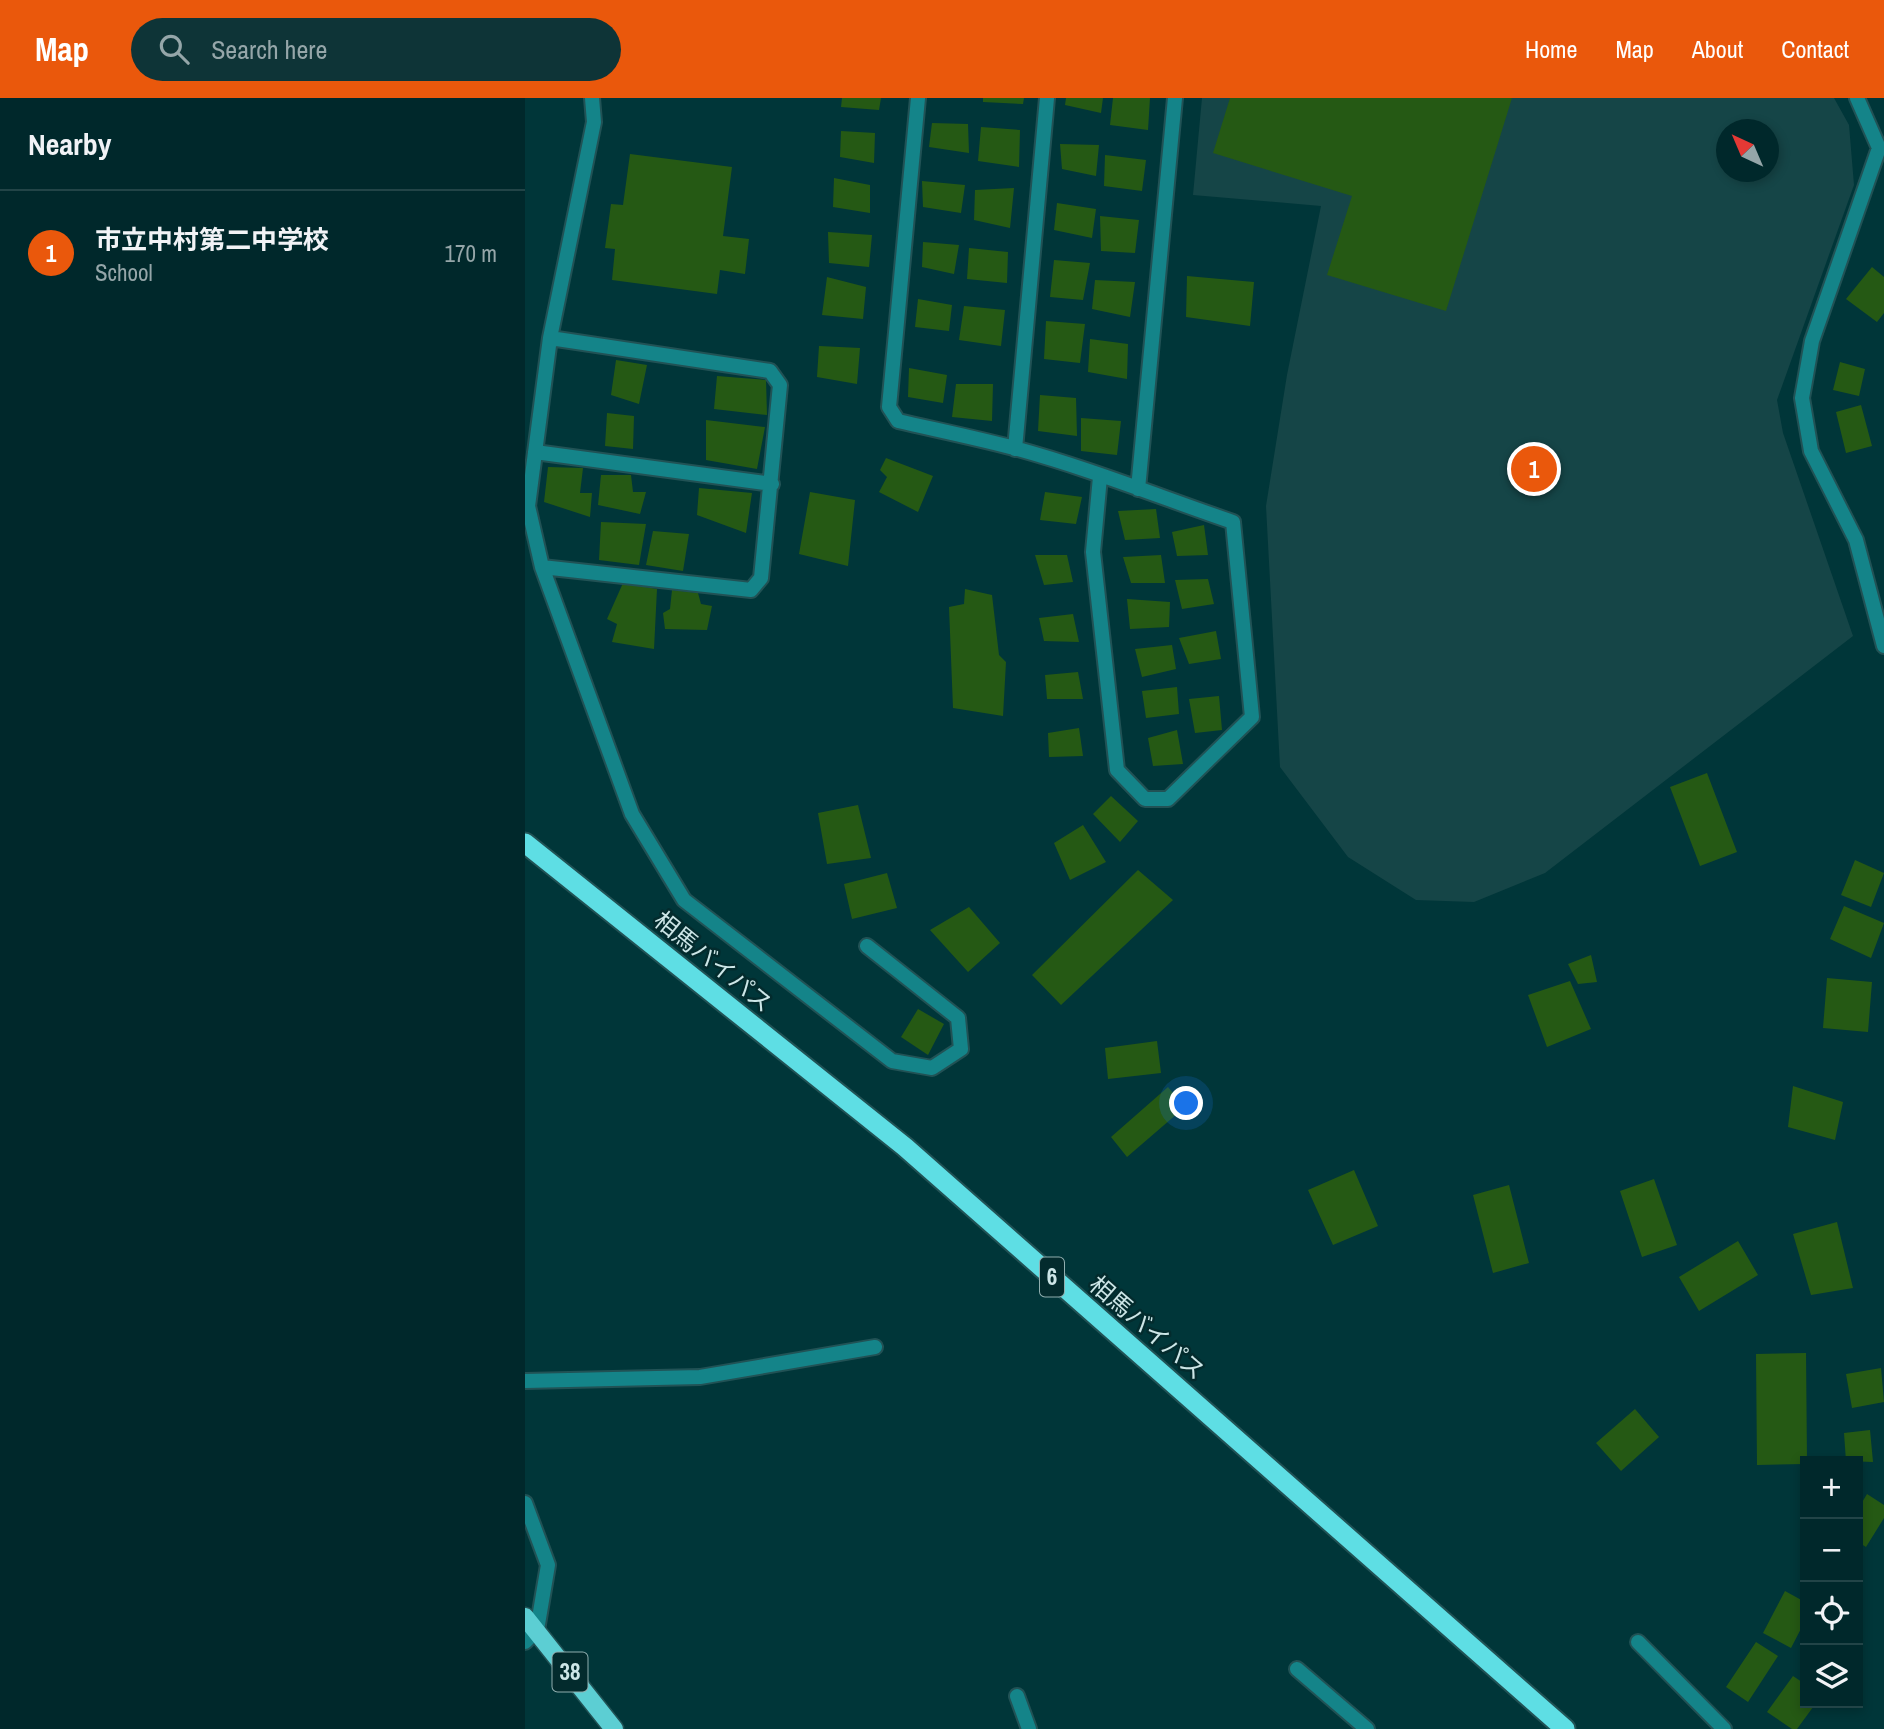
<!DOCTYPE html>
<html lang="en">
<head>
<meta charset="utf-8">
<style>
	body { margin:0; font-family:"Archivo Narrow","Noto Sans JP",sans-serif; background:#0e3437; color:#f1f3f6 }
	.controls { position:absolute; right:21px; bottom:21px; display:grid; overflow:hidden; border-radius:0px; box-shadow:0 4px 10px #0003 }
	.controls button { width:63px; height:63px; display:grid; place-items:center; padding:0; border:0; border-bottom:2px solid #224447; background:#00282b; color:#f1f3f6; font:35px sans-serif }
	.compass { position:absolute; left:1191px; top:21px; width:63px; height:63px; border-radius:50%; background:#00282b; box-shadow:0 4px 10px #0003; rotate:316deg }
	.you { position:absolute; left:662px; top:1006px; width:24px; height:24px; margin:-18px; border:5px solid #fff; border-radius:50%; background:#1a73e8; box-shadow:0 0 0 10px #1a73e833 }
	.badge { display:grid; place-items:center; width:46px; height:46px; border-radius:50%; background:#ea580c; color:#fff; font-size:23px; font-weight:700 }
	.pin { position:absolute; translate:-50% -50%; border:4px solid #fff; box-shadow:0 2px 7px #0006 }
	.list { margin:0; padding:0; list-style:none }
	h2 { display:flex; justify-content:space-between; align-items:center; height:91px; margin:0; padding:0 28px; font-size:30px }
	h2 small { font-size:23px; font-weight:400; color:#95a6a9 }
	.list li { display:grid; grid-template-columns:46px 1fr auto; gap:21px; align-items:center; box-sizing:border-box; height:126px; padding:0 28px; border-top:2px solid #224447 }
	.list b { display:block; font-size:26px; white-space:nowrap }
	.list p { margin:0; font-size:23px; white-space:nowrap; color:#95a6a9 }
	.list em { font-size:23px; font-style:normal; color:#95a6a9 }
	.icon { flex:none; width:38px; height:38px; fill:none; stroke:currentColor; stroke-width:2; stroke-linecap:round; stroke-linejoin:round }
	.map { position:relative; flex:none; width:1359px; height:1631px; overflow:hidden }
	header { display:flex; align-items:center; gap:42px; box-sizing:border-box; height:98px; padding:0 35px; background:#ea580c; color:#fff }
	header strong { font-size:33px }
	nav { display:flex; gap:38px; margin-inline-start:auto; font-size:24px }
	.search { width:490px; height:63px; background:#0e3437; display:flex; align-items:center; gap:18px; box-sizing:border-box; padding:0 24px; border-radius:38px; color:#95a6a9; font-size:26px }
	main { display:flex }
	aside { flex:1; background:#00282b }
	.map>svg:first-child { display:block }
	.built { fill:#154547; fill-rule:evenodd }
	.building { fill:#255914 }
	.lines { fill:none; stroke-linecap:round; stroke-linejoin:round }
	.minor-casing { stroke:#215255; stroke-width:18 }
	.tertiary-casing { stroke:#215255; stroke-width:18 }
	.primary-casing { stroke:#215255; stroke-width:21 }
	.trunk-casing { stroke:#215255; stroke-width:23 }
	.minor { stroke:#148489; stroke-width:14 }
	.tertiary { stroke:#148489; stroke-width:14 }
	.primary { stroke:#5cced3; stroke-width:18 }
	.trunk { stroke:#5edee4; stroke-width:19 }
	.labels { text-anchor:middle; stroke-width:5; stroke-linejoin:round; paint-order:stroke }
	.shield { fill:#032b2d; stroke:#90aeaf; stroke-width:2 }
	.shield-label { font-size:23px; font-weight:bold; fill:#cde6e7 }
	.street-label { font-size:24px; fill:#cde6e7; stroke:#032b2d }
</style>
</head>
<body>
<header>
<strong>Map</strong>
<div class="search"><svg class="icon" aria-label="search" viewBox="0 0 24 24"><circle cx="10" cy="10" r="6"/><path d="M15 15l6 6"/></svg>Search here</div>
<nav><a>Home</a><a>Map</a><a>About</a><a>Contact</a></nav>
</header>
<main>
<aside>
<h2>Nearby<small></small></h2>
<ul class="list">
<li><span class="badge">1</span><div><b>市立中村第二中学校</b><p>School</p></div><em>170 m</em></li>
</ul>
</aside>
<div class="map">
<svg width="1359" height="1631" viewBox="0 0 1359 1631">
	<rect width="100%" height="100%" fill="#003639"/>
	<path class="built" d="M 677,0 L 1309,0 L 1324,27 L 1329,87 L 1252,302 L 1258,335 L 1328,538 L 1020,775 L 949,804 L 891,802 L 823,759 L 755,669 L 741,408 L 762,277 L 796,108 L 668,97 ZM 1202,32 L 1244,32 L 1244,74 L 1202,74 Z"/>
	<path class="building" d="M 317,0 L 356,0 L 354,12 L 316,9 Z
		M 458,0 L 499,0 L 498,6 L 458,4 Z
		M 541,0 L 578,0 L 576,15 L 540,7 Z
		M 588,0 L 625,0 L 623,32 L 585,27 Z
		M 705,0 L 987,0 L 921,213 L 802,177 L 827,98 L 688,55 Z
		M 407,25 L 443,26 L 444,55 L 404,49 Z
		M 456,29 L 495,32 L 494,69 L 453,63 Z
		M 316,33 L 350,35 L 349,65 L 315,59 Z
		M 535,46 L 574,47 L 571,78 L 537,71 Z
		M 105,56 L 207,69 L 198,138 L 224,141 L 220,176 L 195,172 L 192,196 L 87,182 L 90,151 L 80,150 L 86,106 L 98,107 Z
		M 580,57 L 621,62 L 617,93 L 579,88 Z
		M 309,80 L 345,87 L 345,115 L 308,109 Z
		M 397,83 L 440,87 L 436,115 L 398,109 Z
		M 489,90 L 485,130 L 449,122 L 450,92 Z
		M 532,105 L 571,111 L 567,140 L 529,132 Z
		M 575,118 L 614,122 L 610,155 L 576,153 Z
		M 303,134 L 347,137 L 344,169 L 304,165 Z
		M 398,144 L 434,147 L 429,176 L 397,169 Z
		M 444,150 L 483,154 L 482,185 L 442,181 Z
		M 529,162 L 565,165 L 558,202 L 525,199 Z
		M 1347,169 L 1359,179 L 1359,215 L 1352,224 L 1321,201 Z
		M 662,178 L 729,184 L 725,228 L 661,219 Z
		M 302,179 L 341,189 L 338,221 L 297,217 Z
		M 570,182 L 610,184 L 605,219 L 567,211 Z
		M 393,201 L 427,207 L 424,233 L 390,229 Z
		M 439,208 L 480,212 L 476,248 L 434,242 Z
		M 521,223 L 560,226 L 555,265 L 519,261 Z
		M 565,241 L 603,246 L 602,281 L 563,274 Z
		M 294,248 L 335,250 L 332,286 L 292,279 Z
		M 91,262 L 122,267 L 114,306 L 86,297 Z
		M 1315,264 L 1340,271 L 1334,298 L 1308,292 Z
		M 384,270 L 422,277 L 418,305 L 383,299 Z
		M 192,278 L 241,282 L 242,317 L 189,311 Z
		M 431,286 L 468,286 L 467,323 L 427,319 Z
		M 515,297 L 551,300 L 552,338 L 513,333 Z
		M 1336,307 L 1347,348 L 1321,355 L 1311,314 Z
		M 82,315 L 109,318 L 108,351 L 80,348 Z
		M 556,320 L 596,323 L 592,357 L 556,353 Z
		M 181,322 L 240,329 L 232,371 L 181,362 Z
		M 361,360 L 408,378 L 393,414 L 354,394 L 362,379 L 355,372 Z
		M 23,369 L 58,370 L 55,395 L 67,395 L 65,419 L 19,404 Z
		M 76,377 L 106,377 L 108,394 L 121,394 L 115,416 L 73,407 Z
		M 174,390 L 227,395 L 221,435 L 172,417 Z
		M 285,394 L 330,402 L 323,468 L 274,456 Z
		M 520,394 L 557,399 L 551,426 L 515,422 Z
		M 631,411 L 635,440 L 600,442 L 593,413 Z
		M 76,424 L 121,426 L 114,467 L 74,462 Z
		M 679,427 L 683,457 L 652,458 L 647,434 Z
		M 128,433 L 164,436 L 158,473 L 121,467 Z
		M 510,457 L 542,457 L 548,484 L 519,487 Z
		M 636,457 L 640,485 L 606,485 L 598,459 Z
		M 683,481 L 689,506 L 657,511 L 650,482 Z
		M 98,485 L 132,491 L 129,551 L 87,544 L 92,526 L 82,521 Z
		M 440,491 L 467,497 L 474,557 L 481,564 L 478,618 L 428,610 L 424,509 L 439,506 Z
		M 147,492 L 173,495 L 176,506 L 187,508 L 182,532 L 140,531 L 138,515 L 145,511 Z
		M 602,501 L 645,504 L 644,529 L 605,531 Z
		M 548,516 L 554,544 L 519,543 L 514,520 Z
		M 691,533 L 696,561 L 664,566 L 654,540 Z
		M 647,547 L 651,571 L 617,579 L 610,551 Z
		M 553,574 L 558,601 L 522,601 L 520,577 Z
		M 652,589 L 654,616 L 621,620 L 617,593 Z
		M 694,598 L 697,632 L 670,635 L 664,601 Z
		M 554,630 L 558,658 L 524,659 L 523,635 Z
		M 652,632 L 658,666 L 628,668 L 623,640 Z
		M 1182,675 L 1212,754 L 1175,768 L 1145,689 Z
		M 586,698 L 613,723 L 595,744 L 568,716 Z
		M 333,707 L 346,760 L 302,766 L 293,715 Z
		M 558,727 L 581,764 L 545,782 L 529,745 Z
		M 1330,762 L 1359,775 L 1346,809 L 1316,797 Z
		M 613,772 L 648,802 L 536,907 L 507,877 Z
		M 362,775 L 372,810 L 327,821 L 319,786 Z
		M 1319,808 L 1359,825 L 1346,860 L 1305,841 Z
		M 444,809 L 475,845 L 443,874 L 405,832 Z
		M 1066,857 L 1072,884 L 1053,886 L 1043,866 Z
		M 1302,880 L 1347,884 L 1343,934 L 1298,930 Z
		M 1045,883 L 1066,931 L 1022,949 L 1003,897 Z
		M 393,911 L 419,926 L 403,957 L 376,939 Z
		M 632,943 L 636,975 L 583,981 L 580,950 Z
		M 1268,988 L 1318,1004 L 1310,1042 L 1263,1029 Z
		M 643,989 L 660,1009 L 602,1059 L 586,1039 Z
		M 829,1072 L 853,1128 L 808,1147 L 783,1092 Z
		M 1129,1081 L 1152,1147 L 1117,1159 L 1095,1093 Z
		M 984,1087 L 1004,1165 L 968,1175 L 948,1097 Z
		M 1312,1124 L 1328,1190 L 1286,1197 L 1268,1136 Z
		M 1213,1143 L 1233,1177 L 1174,1213 L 1154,1179 Z
		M 1281,1255 L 1282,1363 L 1280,1366 L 1232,1367 L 1231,1256 Z
		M 1356,1270 L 1359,1304 L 1327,1310 L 1321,1276 Z
		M 1110,1311 L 1134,1339 L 1096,1373 L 1071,1345 Z
		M 1345,1332 L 1348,1364 L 1321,1363 L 1319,1335 Z
		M 1342,1396 L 1359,1407 L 1359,1420 L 1341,1449 L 1333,1444 L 1333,1411 Z
		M 1260,1493 L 1280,1504 L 1280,1523 L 1266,1550 L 1238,1535 Z
		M 1231,1544 L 1253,1558 L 1223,1604 L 1201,1589 Z
		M 1268,1578 L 1280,1586 L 1280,1605 L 1291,1605 L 1272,1631 L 1267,1631 L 1242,1614 Z"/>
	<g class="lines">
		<defs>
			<path id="minor" d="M 67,0 L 69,24 L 25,240 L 3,408 L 17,469 L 107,716 L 159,802 L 367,963 L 407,970 L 436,951 L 433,920 L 342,848
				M 393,0 L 364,309 L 373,323 C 412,332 451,340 489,350 C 563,370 635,399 708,424 L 727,619 L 643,701 L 620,701 L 592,672 L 568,454 L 575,379
				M 1332,0 L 1354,50 L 1287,243 L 1277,300 L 1286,353 L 1331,442 L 1359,548
				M 490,351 L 522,0
				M 10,354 L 247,386
				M 613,391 L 650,0
				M 17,469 L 226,492 L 236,480 L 255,287 L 245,273 L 25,240
				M 0,1283 L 175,1279 L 350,1249
				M 0,1405 L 23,1467 L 12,1532
				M 1113,1544 L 1199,1631
				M 772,1571 L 842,1631
				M 492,1598 L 504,1631"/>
			<path id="tertiary" d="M 0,1544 L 12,1532"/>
			<path id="primary" d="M 0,1519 L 89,1631"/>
			<path id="trunk" d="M 0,745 L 380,1049 L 1040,1631"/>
		</defs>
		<use href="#minor" class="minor-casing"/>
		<use href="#tertiary" class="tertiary-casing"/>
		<use href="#primary" class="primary-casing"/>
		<use href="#trunk" class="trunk-casing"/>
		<use href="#minor" class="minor"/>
		<use href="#tertiary" class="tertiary"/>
		<use href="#primary" class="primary"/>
		<use href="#trunk" class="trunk"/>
	</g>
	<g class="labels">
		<g class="shield">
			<rect x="515" y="1159.5" width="24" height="39" rx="5"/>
			<rect x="27.5" y="1554.5" width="35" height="39" rx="5"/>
		</g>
		<g class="shield-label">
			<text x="527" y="1187">6</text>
			<text x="45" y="1582">38</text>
		</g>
		<g class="street-label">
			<text transform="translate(188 864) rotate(39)" y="8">相馬バイパス</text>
			<text transform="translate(622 1230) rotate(41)" y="8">相馬バイパス</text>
		</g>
	</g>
</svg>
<div class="controls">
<button>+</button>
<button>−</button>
<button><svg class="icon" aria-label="locate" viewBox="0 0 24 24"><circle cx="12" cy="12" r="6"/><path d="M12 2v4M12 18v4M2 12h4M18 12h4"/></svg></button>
<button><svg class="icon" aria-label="layers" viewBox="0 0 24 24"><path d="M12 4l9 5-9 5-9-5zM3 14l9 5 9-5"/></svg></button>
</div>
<svg class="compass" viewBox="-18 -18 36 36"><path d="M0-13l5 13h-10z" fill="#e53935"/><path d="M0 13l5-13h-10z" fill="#95a6a9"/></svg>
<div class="you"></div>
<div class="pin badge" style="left:1009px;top:371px">1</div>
</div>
</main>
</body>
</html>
